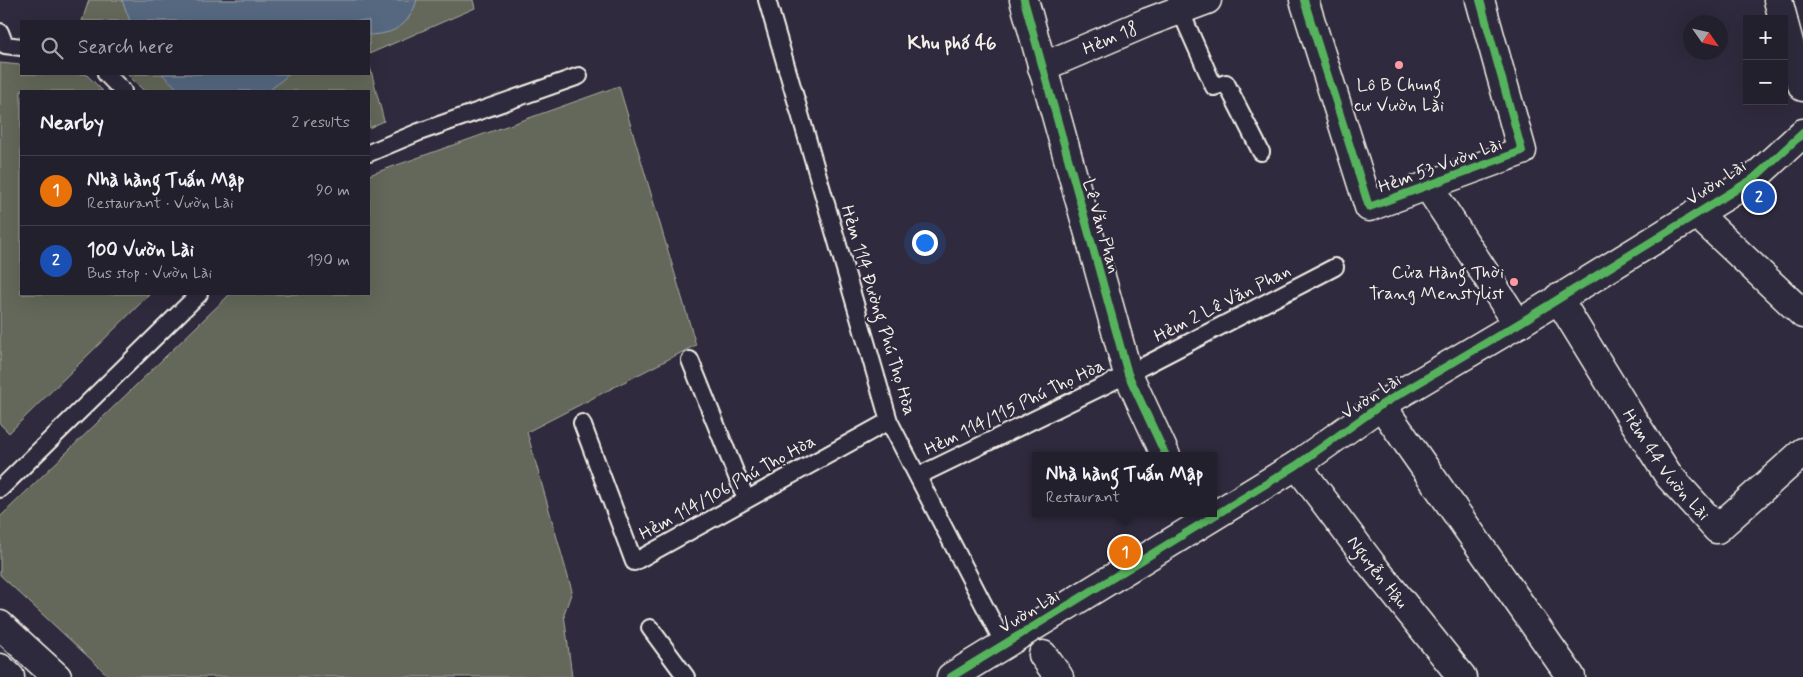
<!DOCTYPE html>
<html lang="en">
<head>
<meta charset="utf-8">
<style>
	body { margin:0; font-family:Mynerve,sans-serif; background:#2b2836; color:#f1f3f6 }
	.controls { position:absolute; right:15px; top:15px; display:grid; overflow:hidden; border-radius:0px; box-shadow:0 5px 20px #0002 }
	.controls button { width:45px; height:45px; display:grid; place-items:center; padding:0; border:0; border-bottom:1px solid #403e4a; background:#23202e; color:#f1f3f6; font:25px sans-serif }
	.compass { position:absolute; left:1683px; top:15px; width:45px; height:45px; border-radius:50%; background:#23202e; box-shadow:0 5px 20px #0002; rotate:124deg }
	.you { position:absolute; left:924px; top:242px; width:18px; height:18px; margin:-12px; border:4px solid #fff; border-radius:50%; background:#1a73e8; box-shadow:0 0 0 8px #1a73e833 }
	.badge { display:grid; place-items:center; width:32px; height:32px; border-radius:50%; background:#ff9aa2; color:#fff; font-size:16px; font-weight:700 }
	.pin { position:absolute; translate:-50% -50%; border:2px solid #fff; box-shadow:0 1px 5px #0006 }
	.popup { position:absolute; left:1032px; top:452px; width:185px; height:65px; box-sizing:border-box; display:grid; place-content:center; border-radius:0px; background:#23202e; filter:drop-shadow(0 1px 4px #0005); font-size:16px; white-space:nowrap; color:#a3a3aa }
	.popup b { font-size:19px; color:#f1f3f6 }
	.popup::after { content:''; position:absolute; left:50%; top:100%; margin-left:-10px; border:10px solid transparent; border-top-color:#23202e }
	.list { margin:0; padding:0; list-style:none }
	h2 { display:flex; justify-content:space-between; align-items:center; height:65px; margin:0; padding:0 20px; font-size:21px }
	h2 small { font-size:16px; font-weight:400; color:#a3a3aa }
	.list li { display:grid; grid-template-columns:32px 1fr auto; gap:15px; align-items:center; box-sizing:border-box; height:70px; padding:0 20px; border-top:1px solid #403e4a }
	.list b { display:block; font-size:19px; white-space:nowrap }
	.list p { margin:0; font-size:16px; white-space:nowrap; color:#a3a3aa }
	.list em { font-size:16px; font-style:normal; color:#a3a3aa }
	.icon { flex:none; width:28px; height:28px; fill:none; stroke:currentColor; stroke-width:2; stroke-linecap:round; stroke-linejoin:round }
	.map { position:relative; flex:none; width:1803px; height:677px; overflow:hidden }
	.search { position:absolute; background:#23202e; box-shadow:0 5px 20px #0002; left:20px; top:20px; width:350px; height:55px; display:flex; align-items:center; gap:12px; box-sizing:border-box; padding:0 18px; border-radius:0px; color:#a3a3aa; font-size:19px }
	.panel { position:absolute; background:#23202e; box-shadow:0 5px 20px #0002; left:20px; top:90px; width:350px; height:205px; border-radius:0px }
	.map>svg:first-child { display:block }
	.green { fill:#64685a; stroke:#acaca1 }
	.water { fill:#546880; stroke:#949faa }
	.lines { fill:none; stroke-linecap:round; stroke-linejoin:round }
	.service-casing { stroke:#f4f1e8; stroke-width:20 }
	.minor-casing { stroke:#f4f1e8; stroke-width:31 }
	.tertiary-casing { stroke:#f4f1e8; stroke-width:31 }
	.secondary-casing { stroke:#f4f1e8; stroke-width:31 }
	.service { stroke:#2f2a3d; stroke-width:16 }
	.minor { stroke:#2f2a3d; stroke-width:28 }
	.tertiary { stroke:#2f2a3d; stroke-width:28 }
	.secondary { stroke:#2f2a3d; stroke-width:28 }
	.cycleway-casing { stroke:#2f2a3d; stroke-width:11 }
	.cycleway { stroke:#56b35d; stroke-width:8 }
	.poi-dot { fill:#ff9aa2; stroke:#2f2a3d; stroke-width:2 }
	.labels { text-anchor:middle; stroke-width:4.5; stroke-linejoin:round; paint-order:stroke }
	.street-label { font-size:18px; fill:#f4f1e8; stroke:#2f2a3d }
	.poi-label { font-size:18px; fill:#f4f1e8; stroke:#2f2a3d }
	.neighbourhood-label { font-size:19px; font-weight:bold; fill:#f4f1e8; stroke:#2f2a3d }
</style>
</head>
<body>
<div class="map">
<svg width="1803" height="677" viewBox="0 0 1803 677">
	<rect width="100%" height="100%" fill="#2f2a3d"/>
	<filter id="ink" filterUnits="userSpaceOnUse"><feTurbulence type="fractalNoise" baseFrequency=".02" numOctaves="2"/><feDisplacementMap in="SourceGraphic" scale="10" xChannelSelector="R" yChannelSelector="G"/><feConvolveMatrix kernelMatrix="1 2 1 2 8 2 1 2 1" color-interpolation-filters="sRGB"/></filter>
	<g filter="url(#ink)">
		<path class="green" d="M 89,0 L 473,0 L 475,8 L 369,54 L 369,21 L 82,21 Z
			M 0,63 L 21,65 L 21,74 L 86,74 L 103,91 L 21,91 L 21,294 L 150,294 L 9,433 L 0,424 Z
			M 369,63 L 384,121 L 369,128 L 369,91 L 144,91 L 127,74 L 369,74 Z
			M 619,86 L 696,345 L 527,432 L 572,591 L 564,614 L 572,677 L 110,677 L 0,575 L 0,517 L 230,294 L 369,294 L 369,175 Z"/>
		<path class="water" d="M 122,0 L 417,0 C 409,25 396,34 369,35 L 369,21 L 130,21 Z
			M 162,74 L 289,74 L 269,91 L 180,91 Z"/>
		<g class="lines">
			<defs>
				<path id="service" d="M 767,0 L 889,421 L 1004,644
					M 1180,10 L 1214,87 L 1226,83 L 1261,152
					M 0,32 L 5,45 L 21,47
					M 106,74 L 123,91
					M 369,153 L 419,132 L 579,76
					M 690,360 L 746,499
					M 582,423 L 634,562 L 889,421
					M 918,476 L 1128,374 L 1335,267
					M 0,489 L 199,294
					M 650,628 L 686,677"/>
				<g id="minor">
					<path d="M 1024,0 L 1128,374 L 1166,456"/>
					<path d="M 1304,0 L 1369,207 L 1522,151 L 1480,0"/>
					<path d="M 1778,0 L 1783,19"/>
					<path d="M 1784,24 L 1798,76 L 1803,87"/>
					<path id="s1" d="M 1042,67 L 1148,22 L 1207,0"/>
					<path d="M 1428,186 L 1518,324"/>
					<path d="M 1696,213 L 1803,314"/>
					<path id="s2" d="M 1558,298 L 1631,417 L 1669,476 L 1717,529 L 1803,452"/>
					<path d="M 1381,405 L 1571,677"/>
					<path id="s3" d="M 1297,465 L 1372,565 L 1462,677"/>
					<path d="M 1043,655 L 1059,677"/>
				</g>
				<path id="tertiary" d="M 951,677 L 1297,465 L 1381,405 L 1518,324 L 1753,179 L 1803,133"/>
				<path id="secondary" d="M 0,625 L 57,677
					M 0,668 L 10,677"/>
			</defs>
			<use href="#service" class="service-casing"/>
			<use href="#minor" class="minor-casing"/>
			<use href="#tertiary" class="tertiary-casing"/>
			<use href="#secondary" class="secondary-casing"/>
			<use href="#service" class="service"/>
			<use href="#minor" class="minor"/>
			<use href="#tertiary" class="tertiary"/>
			<use href="#secondary" class="secondary"/>
			<defs>
				<path id="cycleway" d="M 1024,0 L 1128,374 L 1166,456
					M 1304,0 L 1369,207 L 1522,151 L 1480,0
					M 951,677 L 1297,465 L 1381,405 L 1518,324 L 1753,179 L 1803,133"/>
			</defs>
			<use href="#cycleway" class="cycleway-casing"/>
			<use href="#cycleway" class="cycleway"/>
		</g>
	</g>
	<g class="poi-dot">
		<circle cx="1399" cy="65" r="5"/>
		<circle cx="1514" cy="282" r="5"/>
	</g>
	<g class="labels">
		<g class="street-label">
			<text dy="6" stroke="none"><textPath href="#s1" startOffset="74">Hẻm 18</textPath></text>
			<text transform="translate(1440 165) rotate(-20)" y="6">Hẻm 53 Vườn Lài</text>
			<text transform="translate(1716 182) rotate(-33)" y="6">Vườn Lài</text>
			<text transform="translate(1102 226) rotate(74)" y="6">Lê Văn Phan</text>
			<text transform="translate(1222 303) rotate(-27)" y="6">Hẻm 2 Lê Văn Phan</text>
			<text transform="translate(879 310) rotate(73)" y="6">Hẻm 114 Đường Phú Thọ Hòa</text>
			<text transform="translate(1371 396) rotate(-33)" y="6">Vườn Lài</text>
			<text transform="translate(1014 407) rotate(-26)" y="6">Hẻm 114/115 Phú Thọ Hòa</text>
			<text dy="6" stroke="none"><textPath href="#s2" startOffset="199">Hẻm 44 Vườn Lài</textPath></text>
			<text transform="translate(727 487) rotate(-29)" y="6">Hẻm 114/106 Phú Thọ Hòa</text>
			<text dy="6" stroke="none"><textPath href="#s3" startOffset="134">Nguyễn Hậu</textPath></text>
			<text transform="translate(1029 611) rotate(-31)" y="6">Vườn Lài</text>
		</g>
		<g class="poi-label">
			<text x="1399" y="90">Lô B Chung<tspan x="1399" dy="21">cư Vườn Lài</tspan></text>
			<text x="1504" y="278" text-anchor="end">Cửa Hàng Thời<tspan x="1504" dy="21">Trang Menstylist</tspan></text>
		</g>
		<g class="neighbourhood-label">
			<text x="952" y="49">Khu phố 46</text>
		</g>
	</g>
</svg>
<div class="controls">
<button>+</button>
<button>−</button>
</div>
<svg class="compass" viewBox="-18 -18 36 36"><path d="M0-13l5 13h-10z" fill="#e53935"/><path d="M0 13l5-13h-10z" fill="#a3a3aa"/></svg>
<div class="you"></div>
<div class="pin badge" style="left:1125px;top:552px;background:#e8710a">1</div>
<div class="popup"><b>Nhà hàng Tuấn Mập</b>Restaurant</div>
<div class="pin badge" style="left:1759px;top:197px;background:#1a4fb4">2</div>
<div class="search"><svg class="icon" aria-label="search" viewBox="0 0 24 24"><circle cx="10" cy="10" r="6"/><path d="M15 15l6 6"/></svg>Search here</div>
<section class="panel">
<h2>Nearby<small>2 results</small></h2>
<ul class="list">
<li><span class="badge" style="background:#e8710a">1</span><div><b>Nhà hàng Tuấn Mập</b><p>Restaurant · Vườn Lài</p></div><em>90 m</em></li>
<li><span class="badge" style="background:#1a4fb4">2</span><div><b>100 Vườn Lài</b><p>Bus stop · Vườn Lài</p></div><em>190 m</em></li>
</ul>
</section>
</div>
</body>
</html>
